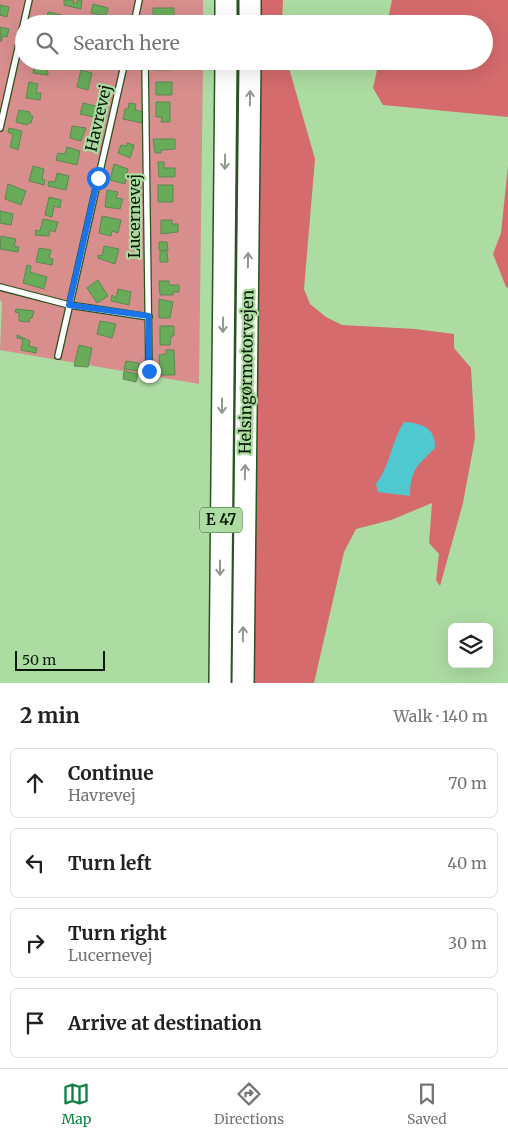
<!DOCTYPE html>
<html lang="en">
<head>
<meta charset="utf-8">
<style>
	body { margin:0; font-family:Merriweather,serif; background:#f6f6f6; color:#202124 }
	.controls { position:absolute; right:15px; bottom:15px; display:grid; overflow:hidden; border-radius:8px; box-shadow:0 5px 20px #0002 }
	.controls button { width:45px; height:45px; display:grid; place-items:center; padding:0; border:0; border-bottom:1px solid #e0e0e0; background:#fff; color:#202124; font:25px sans-serif }
	.scale { position:absolute; left:15px; bottom:12px; width:90px; box-sizing:border-box; padding-left:5px; border:2px solid #091b06; border-top:0; font-size:14px; line-height:18px; white-space:nowrap; color:#091b06; -webkit-text-stroke:4px #acdca2; paint-order:stroke }
	.stop { position:absolute; width:15px; height:15px; margin:-11px; border:4px solid #1a73e8; border-radius:50%; background:#fff }
	.stop.end { background:#1a73e8; border-color:#fff; box-shadow:0 1px 5px #0008 }
	.list { margin:0; padding:0; list-style:none }
	h2 { display:flex; justify-content:space-between; align-items:center; height:65px; margin:0; padding:0 20px; font-size:21px }
	h2 small { font-size:16px; font-weight:400; color:#757577 }
	.list li { display:grid; grid-template-columns:32px 1fr auto; gap:15px; align-items:center; box-sizing:border-box; height:70px; margin:0 10px 10px; padding:0 10px; border:1px solid #e0e0e0; border-radius:8px }
	.list b { display:block; font-size:19px; white-space:nowrap }
	.list p { margin:0; font-size:16px; white-space:nowrap; color:#757577 }
	.list em { font-size:16px; font-style:normal; color:#757577 }
	.icon { flex:none; width:28px; height:28px; fill:none; stroke:currentColor; stroke-width:2; stroke-linecap:round; stroke-linejoin:round }
	.map { position:relative; flex:none; width:508px; height:683px; overflow:hidden }
	.search { position:absolute; background:#fff; box-shadow:0 5px 20px #0002; left:15px; right:15px; top:15px; height:55px; display:flex; align-items:center; gap:12px; box-sizing:border-box; padding:0 18px; border-radius:28px; color:#757577; font-size:19px }
	.sheet { height:385px; background:#fff }
	nav { display:flex; justify-content:space-around; align-items:center; box-sizing:border-box; height:70px; border-top:1px solid #e0e0e0; background:#fff; font-size:14px; color:#757577 }
	nav a { display:grid; justify-items:center; gap:2px }
	nav .on { color:#0b8043 }
	.map>svg:first-child { display:block }
	.green { fill:#d78e8d }
	.forest { fill:#d56b6d }
	.water { fill:#4fc9cf }
	.building { fill:#68ab59; stroke:#5c8953 }
	.lines { fill:none; stroke-linecap:round; stroke-linejoin:round }
	.lane-casing { stroke:#295320; stroke-width:8 }
	.highway-casing { stroke:#295320; stroke-width:24 }
	.lane { stroke:#fff; stroke-width:5.5 }
	.highway { stroke:#fff; stroke-width:21 }
	.oneway { stroke:#90988f }
	.route { stroke:#1a73e8; stroke-width:6 }
	.labels { text-anchor:middle; stroke-width:4.5; stroke-linejoin:round; paint-order:stroke }
	.shield { fill:#acdca2; stroke:#3a5535; stroke-width:1 }
	.shield-label { font-size:15px; font-weight:bold; fill:#091b06 }
	.street-label { font-size:16px; fill:#091b06; stroke:#acdca2 }
</style>
</head>
<body>
<div class="map">
<svg width="508" height="683" viewBox="0 0 508 683">
	<rect width="100%" height="100%" fill="#acdca2"/>
	<path class="green" d="M 0,0 L 203,0 L 203,24 L 24,24 L 24,61 L 203,61 L 199,384 L 0,350 L 2,302 L 0,300 Z"/>
	<path class="forest" d="M 261,0 L 283,0 L 282,24 L 261,24 Z
		M 392,0 L 508,0 L 508,117 L 383,105 L 373,88 L 379,61 L 484,61 L 484,24 L 387,24 Z
		M 261,61 L 287,61 L 315,159 L 304,289 L 310,304 L 326,317 L 342,325 L 415,329 L 454,334 L 454,348 L 471,368 L 475,438 L 463,503 L 440,586 L 436,580 L 439,554 L 429,543 L 432,503 L 391,520 L 356,529 L 344,552 L 314,683 L 253,683 Z
		M 508,166 L 508,288 L 506,287 L 493,254 L 501,233 Z"/>
	<path class="water" d="M 404,422 C 422,423 436,428 435,448 C 417,466 410,470 410,496 L 378,492 L 376,484 C 391,464 391,442 404,422 Z"/>
	<path class="building" d="M 64,0 L 74,0 L 73,3 L 77,3 L 77,0 L 82,0 L 81,9 L 64,5 Z
		M 93,4 L 108,8 L 106,16 L 91,13 Z
		M 0,5 L 9,7 L 7,17 L 0,15 Z
		M 153,8 L 174,8 L 174,18 L 153,18 Z
		M 48,12 L 62,15 L 60,24 L 41,24 L 42,17 L 47,18 Z
		M 0,27 L 9,29 L 7,37 L 3,36 L 1,42 Z
		M 35,61 L 47,63 L 48,75 L 33,73 Z
		M 158,61 L 171,61 L 171,70 L 155,70 L 155,62 Z
		M 81,70 L 92,73 L 88,90 L 77,87 Z
		M 29,82 L 38,84 L 36,93 L 41,93 L 40,100 L 26,98 Z
		M 156,82 L 172,82 L 172,95 L 156,95 Z
		M 156,102 L 170,102 L 170,122 L 161,122 L 162,117 L 156,117 Z
		M 83,103 L 104,108 L 102,119 L 80,114 Z
		M 129,103 L 136,104 L 135,110 L 144,112 L 142,123 L 123,119 L 125,109 L 128,109 Z
		M 19,110 L 30,112 L 30,115 L 33,116 L 31,123 L 28,123 L 27,125 L 16,122 Z
		M 72,126 L 86,128 L 81,141 L 70,138 Z
		M 9,128 L 22,131 L 18,150 L 10,147 L 13,135 L 8,132 Z
		M 153,139 L 175,139 L 175,149 L 161,150 L 161,153 L 155,153 Z
		M 127,143 L 134,145 L 130,158 L 118,153 L 121,145 L 126,146 Z
		M 67,147 L 80,151 L 77,165 L 56,160 L 58,153 L 65,154 Z
		M 158,162 L 164,162 L 164,168 L 175,168 L 175,177 L 159,177 Z
		M 114,164 L 128,169 L 125,184 L 110,180 Z
		M 33,166 L 44,169 L 42,179 L 45,180 L 44,185 L 29,181 Z
		M 57,173 L 69,176 L 66,190 L 48,186 L 49,181 L 55,182 Z
		M 8,184 L 26,191 L 21,205 L 5,199 Z
		M 158,185 L 173,185 L 173,202 L 158,202 Z
		M 107,190 L 118,192 L 116,198 L 123,199 L 120,209 L 105,207 Z
		M 49,197 L 61,200 L 60,208 L 54,206 L 52,217 L 45,215 Z
		M 0,211 L 13,214 L 11,225 L 0,223 Z
		M 102,216 L 121,220 L 118,233 L 112,231 L 111,236 L 99,233 Z
		M 43,219 L 58,222 L 55,232 L 50,230 L 49,236 L 35,235 L 36,230 L 40,231 Z
		M 161,220 L 172,220 L 172,224 L 178,224 L 178,232 L 161,234 Z
		M 1,236 L 16,239 L 14,246 L 19,247 L 18,252 L 0,249 Z
		M 159,242 L 167,242 L 168,250 L 159,250 Z
		M 104,246 L 119,249 L 115,264 L 98,258 L 98,255 L 102,256 Z
		M 39,248 L 51,250 L 49,258 L 53,259 L 52,265 L 36,262 Z
		M 160,251 L 167,251 L 168,262 L 160,262 Z
		M 27,265 L 31,266 L 30,272 L 47,277 L 44,289 L 23,283 Z
		M 98,280 L 108,296 L 97,303 L 87,288 Z
		M 159,281 L 169,281 L 169,285 L 179,285 L 179,292 L 173,292 L 173,295 L 160,295 Z
		M 118,289 L 131,292 L 129,305 L 111,301 L 112,295 L 116,298 Z
		M 159,299 L 173,302 L 170,318 L 159,318 Z
		M 16,309 L 34,311 L 32,318 L 30,318 L 29,322 L 19,321 L 19,313 L 15,312 Z
		M 100,321 L 116,324 L 112,338 L 97,334 Z
		M 160,326 L 174,326 L 174,336 L 171,336 L 170,345 L 160,345 Z
		M 17,335 L 30,341 L 29,346 L 37,348 L 36,353 L 21,350 L 23,339 L 17,338 Z
		M 79,345 L 92,348 L 88,367 L 74,366 Z
		M 166,350 L 174,350 L 175,375 L 160,375 L 159,355 L 166,354 Z
		M 126,361 L 139,363 L 138,371 L 124,369 Z
		M 124,371 L 138,374 L 136,382 L 123,379 Z"/>
	<g class="lines">
		<defs>
			<path id="lane" d="M 134,24 L 139,0
				M 145,61 L 149,371
				M 0,128 L 29,0
				M 0,287 L 69,305 L 149,317
				M 58,356 L 125,61"/>
			<path id="highway" d="M 226,0 L 226,24
				M 250,24 L 250,0
				M 220,683 L 226,61
				M 243,683 L 250,61"/>
		</defs>
		<use href="#lane" class="lane-casing"/>
		<use href="#highway" class="highway-casing"/>
		<use href="#lane" class="lane"/>
		<use href="#highway" class="highway"/>
	</g>
	<defs><path id="oneway-shaft" d="M-6 0H5M1.5-3L5.5 0L1.5 3" fill="none" stroke-width="1.6" stroke-linecap="round" stroke-linejoin="round" transform="scale(1.25)"/></defs>
	<g class="oneway">
		<use href="#oneway-shaft" transform="translate(250 98) rotate(-89)"/>
		<use href="#oneway-shaft" transform="translate(225 162) rotate(91)"/>
		<use href="#oneway-shaft" transform="translate(248 260) rotate(-89)"/>
		<use href="#oneway-shaft" transform="translate(223 325) rotate(91)"/>
		<use href="#oneway-shaft" transform="translate(222 406) rotate(90)"/>
		<use href="#oneway-shaft" transform="translate(245 472) rotate(-89)"/>
		<use href="#oneway-shaft" transform="translate(220 568) rotate(90)"/>
		<use href="#oneway-shaft" transform="translate(243 634) rotate(-89)"/>
	</g>
	<g class="lines">
		<path class="route" d="M 98,178 L 69,305 L 149,316 L 149,371"/>
	</g>
	<g class="labels">
		<rect class="shield" x="200" y="507.5" width="42" height="25" rx="4"/>
		<g class="shield-label">
			<text x="221" y="525">E 47</text>
		</g>
		<g class="street-label">
			<text transform="translate(98 118) rotate(-77)" y="6">Havrevej</text>
			<text transform="translate(134 216) rotate(-90)" y="6">Lucernevej</text>
			<text transform="translate(246 372) rotate(-89)" y="6">Helsingørmotorvejen</text>
		</g>
	</g>
</svg>
<div class="controls">
<button><svg class="icon" aria-label="layers" viewBox="0 0 24 24"><path d="M12 4l9 5-9 5-9-5zM3 14l9 5 9-5"/></svg></button>
</div>
<div class="scale">50 m</div>
<div class="stop" style="left:98px;top:178px"></div>
<div class="stop end" style="left:149px;top:371px"></div>
<div class="search"><svg class="icon" aria-label="search" viewBox="0 0 24 24"><circle cx="10" cy="10" r="6"/><path d="M15 15l6 6"/></svg>Search here</div>
</div>
<section class="sheet">
<h2>2 min<small>Walk · 140 m</small></h2>
<ul class="list">
<li><svg class="icon" aria-label="ahead" viewBox="0 0 24 24"><path d="M12 20V5M6 11l6-6 6 6"/></svg><div><b>Continue</b><p>Havrevej</p></div><em>70 m</em></li>
<li><svg class="icon" aria-label="left" viewBox="0 0 24 24"><path d="M17 20v-9H6M10 6l-5 5 5 5"/></svg><div><b>Turn left</b></div><em>40 m</em></li>
<li><svg class="icon" aria-label="right" viewBox="0 0 24 24"><path d="M7 20v-9h11M14 6l5 5-5 5"/></svg><div><b>Turn right</b><p>Lucernevej</p></div><em>30 m</em></li>
<li><svg class="icon" aria-label="arrive" viewBox="0 0 24 24"><path d="M6 21V4h12l-3 4 3 4H6"/></svg><div><b>Arrive at destination</b></div></li>
</ul>
</section>
<nav>
<a class="on"><svg class="icon" aria-label="map" viewBox="0 0 24 24"><path d="M3 6l6-2 6 2 6-2v14l-6 2-6-2-6 2zM9 4v14M15 6v14"/></svg>Map</a>
<a><svg class="icon" aria-label="directions" viewBox="0 0 24 24"><path d="M12 3l9 9-9 9-9-9zM9 14v-3h6M13 9l2 2-2 2"/></svg>Directions</a>
<a><svg class="icon" aria-label="saved" viewBox="0 0 24 24"><path d="M7 4h10v16l-5-4-5 4z"/></svg>Saved</a>
</nav>
</body>
</html>
